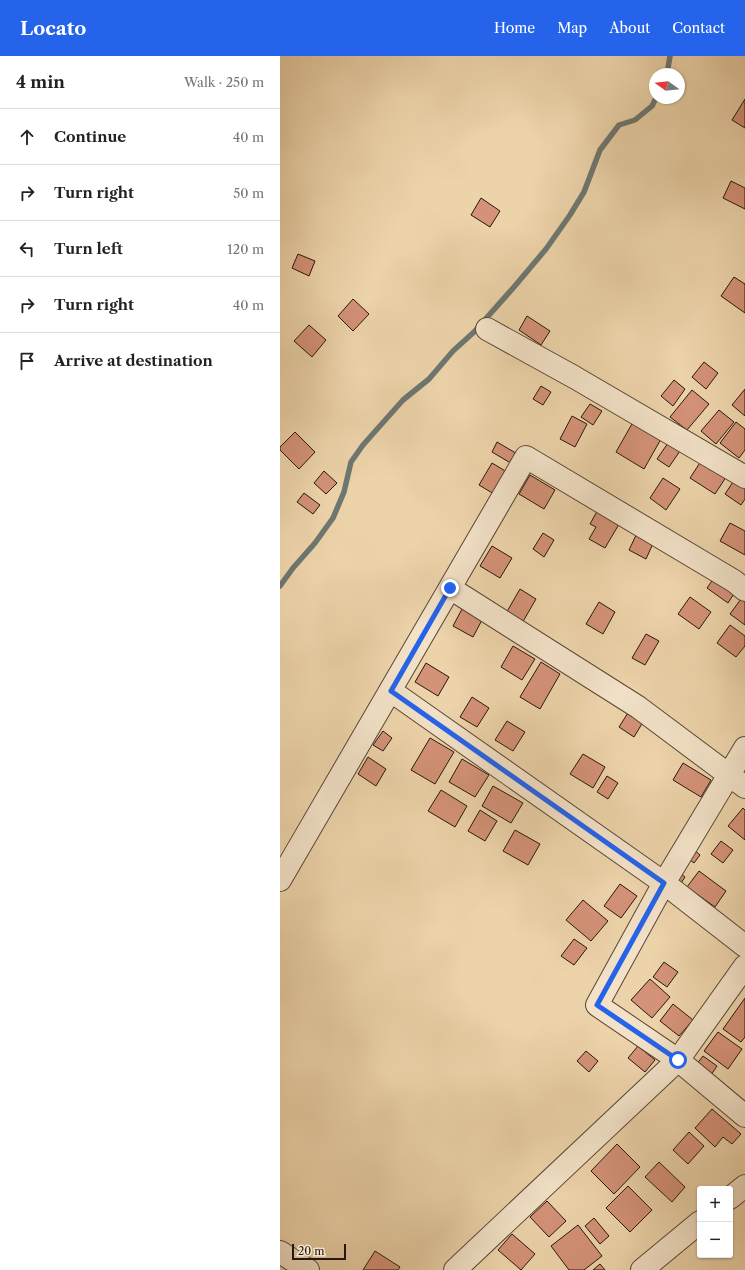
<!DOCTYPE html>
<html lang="en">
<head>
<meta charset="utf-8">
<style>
	body { margin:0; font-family:"Libre Caslon Text",serif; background:#f6f6f6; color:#222 }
	.controls { position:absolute; right:12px; bottom:12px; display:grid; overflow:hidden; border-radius:4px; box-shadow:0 1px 3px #0004 }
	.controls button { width:36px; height:36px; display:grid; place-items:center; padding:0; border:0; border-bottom:1px solid #e0e0e0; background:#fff; color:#222; font:20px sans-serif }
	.compass { position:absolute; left:369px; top:12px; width:36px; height:36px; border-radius:50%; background:#fff; box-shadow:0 1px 3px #0004; rotate:285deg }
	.scale { position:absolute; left:12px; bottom:10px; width:54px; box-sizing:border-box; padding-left:4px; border:2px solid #26180d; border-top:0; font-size:11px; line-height:14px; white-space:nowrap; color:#26180d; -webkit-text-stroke:3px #f3e2c8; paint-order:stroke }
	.stop { position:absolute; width:12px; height:12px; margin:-9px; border:3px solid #2563eb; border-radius:50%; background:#fff }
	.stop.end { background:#2563eb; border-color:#fff; box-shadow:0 1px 4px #0008 }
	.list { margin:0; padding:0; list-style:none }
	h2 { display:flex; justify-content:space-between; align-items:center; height:52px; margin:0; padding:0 16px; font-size:17px }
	h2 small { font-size:13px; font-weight:400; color:#767676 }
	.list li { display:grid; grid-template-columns:26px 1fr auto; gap:12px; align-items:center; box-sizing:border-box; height:56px; padding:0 16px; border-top:1px solid #e0e0e0 }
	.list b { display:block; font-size:15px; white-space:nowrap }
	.list em { font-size:13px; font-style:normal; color:#767676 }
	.icon { flex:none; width:22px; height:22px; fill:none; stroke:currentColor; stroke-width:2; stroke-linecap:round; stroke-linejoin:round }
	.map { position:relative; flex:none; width:465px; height:1214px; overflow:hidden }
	header { display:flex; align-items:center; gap:24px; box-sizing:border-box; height:56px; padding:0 20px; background:#2563eb; color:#fff }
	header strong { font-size:19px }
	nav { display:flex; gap:22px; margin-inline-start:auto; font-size:14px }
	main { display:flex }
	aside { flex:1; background:#fff }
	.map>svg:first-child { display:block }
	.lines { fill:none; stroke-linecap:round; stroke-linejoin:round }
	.stream { stroke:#6d7771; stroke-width:5.5 }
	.building { fill:#d49278; stroke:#26180d }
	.minor-casing { stroke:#584734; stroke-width:24 }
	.minor { stroke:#f3e2c8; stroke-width:22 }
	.route { stroke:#2563eb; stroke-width:5 }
</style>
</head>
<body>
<header>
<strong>Locato</strong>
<nav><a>Home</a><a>Map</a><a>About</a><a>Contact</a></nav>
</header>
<main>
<aside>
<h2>4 min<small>Walk · 250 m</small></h2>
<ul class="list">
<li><svg class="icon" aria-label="ahead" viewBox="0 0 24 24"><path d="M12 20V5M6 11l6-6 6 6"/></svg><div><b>Continue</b></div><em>40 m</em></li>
<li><svg class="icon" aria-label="right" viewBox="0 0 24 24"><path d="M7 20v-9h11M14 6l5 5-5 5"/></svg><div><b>Turn right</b></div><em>50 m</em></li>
<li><svg class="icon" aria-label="left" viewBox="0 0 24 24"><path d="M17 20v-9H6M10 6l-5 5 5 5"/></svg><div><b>Turn left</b></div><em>120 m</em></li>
<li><svg class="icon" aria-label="right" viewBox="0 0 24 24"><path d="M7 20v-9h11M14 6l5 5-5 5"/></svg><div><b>Turn right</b></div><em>40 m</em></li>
<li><svg class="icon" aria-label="arrive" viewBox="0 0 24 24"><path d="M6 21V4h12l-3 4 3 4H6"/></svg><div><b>Arrive at destination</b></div></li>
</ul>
</aside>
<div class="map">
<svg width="465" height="1214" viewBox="0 0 465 1214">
	<rect width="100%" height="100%" fill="#edd3aa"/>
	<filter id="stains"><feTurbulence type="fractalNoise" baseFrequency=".005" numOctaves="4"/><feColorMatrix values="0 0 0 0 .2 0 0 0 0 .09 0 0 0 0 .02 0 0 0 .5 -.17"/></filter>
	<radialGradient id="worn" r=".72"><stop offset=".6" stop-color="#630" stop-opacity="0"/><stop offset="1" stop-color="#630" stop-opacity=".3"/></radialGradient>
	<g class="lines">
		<path class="stream" d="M 387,18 L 390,0
			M 0,530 L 13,512 L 35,487 L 53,462 L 64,436 L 71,406 L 83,389 L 123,344 L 149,323 L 173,295 L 194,276 L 234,231 L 266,193 L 290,159 L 304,136 L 320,94 L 339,69 L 355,64 L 372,50 L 376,42"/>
	</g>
	<path class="building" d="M 465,43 L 465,72 L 452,64 Z
		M 451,125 L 465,132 L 465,153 L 443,142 Z
		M 201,142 L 220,155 L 210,171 L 191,159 Z
		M 18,198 L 35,205 L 29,220 L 12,212 Z
		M 454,221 L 465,228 L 465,257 L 441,240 Z
		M 73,243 L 89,258 L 73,275 L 58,260 Z
		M 247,260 L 270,275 L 261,289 L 239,274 Z
		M 29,269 L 46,284 L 32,301 L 14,285 Z
		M 424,306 L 438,317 L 426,333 L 412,321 Z
		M 394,324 L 405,333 L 393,350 L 381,340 Z
		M 261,330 L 271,336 L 263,349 L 253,343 Z
		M 465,333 L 465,360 L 452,349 Z
		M 412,334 L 429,348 L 407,374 L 390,361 Z
		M 310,348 L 322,355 L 313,369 L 301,361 Z
		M 439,354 L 454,366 L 436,388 L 421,375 Z
		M 292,360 L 307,368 L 295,391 L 280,383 Z
		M 353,366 L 381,383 L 364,413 L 336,396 Z
		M 456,366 L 465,373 L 465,394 L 459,402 L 440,387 Z
		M 15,376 L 35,396 L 19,413 L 0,394 L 0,391 Z
		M 217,386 L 239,399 L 234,409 L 212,396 Z
		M 388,387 L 400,395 L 389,411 L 377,403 Z
		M 425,399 L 450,415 L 435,438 L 410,422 Z
		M 212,407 L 227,416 L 214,438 L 199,429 Z
		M 44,415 L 57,427 L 46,438 L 34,427 Z
		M 250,419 L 275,434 L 264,453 L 239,438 Z
		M 457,420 L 465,426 L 465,443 L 461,449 L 445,438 Z
		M 383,422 L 400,433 L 386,454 L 370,442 Z
		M 24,437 L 40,449 L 33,458 L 17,446 Z
		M 320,450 L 342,463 L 325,492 L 309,483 L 316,471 L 310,468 Z
		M 450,467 L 465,475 L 465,499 L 440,485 Z
		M 358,475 L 375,483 L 366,503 L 349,494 Z
		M 263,477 L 274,484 L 264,501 L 253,493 Z
		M 212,490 L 232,502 L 220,522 L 200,510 Z
		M 436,519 L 457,533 L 448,547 L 427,532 Z
		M 240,533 L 256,543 L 241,569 L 225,559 Z
		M 410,541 L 431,556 L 419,573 L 398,558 Z
		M 461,543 L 465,546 L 465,569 L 450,558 Z
		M 319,546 L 335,556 L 323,578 L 306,568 Z
		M 182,553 L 202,564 L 193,581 L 173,570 Z
		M 450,569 L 465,580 L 465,590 L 456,601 L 437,587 Z
		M 366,578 L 379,585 L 365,609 L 352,602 Z
		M 233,590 L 255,603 L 242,624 L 221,611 Z
		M 261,606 L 280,618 L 260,653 L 240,641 Z
		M 146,607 L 169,621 L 158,640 L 135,626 Z
		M 192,641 L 209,652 L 197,671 L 180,661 Z
		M 351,652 L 366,661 L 354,681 L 339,671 Z
		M 227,665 L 245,676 L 233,695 L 215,684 Z
		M 103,675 L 112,682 L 103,695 L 93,689 Z
		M 150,682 L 174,696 L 155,728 L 131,714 Z
		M 303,698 L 325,711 L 313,732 L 290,718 Z
		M 88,701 L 106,713 L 96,730 L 78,718 Z
		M 182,703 L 209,719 L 195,741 L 169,726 Z
		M 403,707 L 431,724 L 421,741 L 393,724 Z
		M 327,720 L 338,727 L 328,743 L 317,736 Z
		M 213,730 L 243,747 L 231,767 L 202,750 Z
		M 161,734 L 187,750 L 175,771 L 148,755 Z
		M 463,752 L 465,754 L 465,784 L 448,770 Z
		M 200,754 L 217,765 L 205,785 L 188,775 Z
		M 235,774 L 260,788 L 248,809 L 223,795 Z
		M 441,785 L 453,794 L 443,807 L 431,798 Z
		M 413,793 L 420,799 L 414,807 L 406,801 Z
		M 397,815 L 405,821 L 399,830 Z
		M 419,815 L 446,835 L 435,851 L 407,831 Z
		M 340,828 L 357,840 L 341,862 L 324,850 Z
		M 303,844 L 328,865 L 311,885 L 286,864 Z
		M 294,883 L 307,892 L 294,909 L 281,900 Z
		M 384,906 L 398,916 L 387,931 L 373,921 Z
		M 370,923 L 390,941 L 372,962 L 351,944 Z
		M 465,942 L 465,981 L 461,986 L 443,973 Z
		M 393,948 L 413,964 L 399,980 L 380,965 Z
		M 438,976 L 462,993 L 448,1013 L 424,995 Z
		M 358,990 L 375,1004 L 365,1016 L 348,1002 Z
		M 306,995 L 318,1005 L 309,1016 L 297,1005 Z
		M 423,1000 L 437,1010 L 431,1019 L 416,1009 Z
		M 432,1053 L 461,1078 L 452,1088 L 443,1081 L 435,1091 L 415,1072 Z
		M 409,1076 L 424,1090 L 408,1108 L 393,1094 Z
		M 337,1088 L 360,1111 L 334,1138 L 311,1115 Z
		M 379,1106 L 405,1131 L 392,1146 L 365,1121 Z
		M 348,1130 L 372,1154 L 350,1176 L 326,1152 Z
		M 267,1145 L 286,1165 L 269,1181 L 250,1161 Z
		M 314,1162 L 329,1180 L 320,1188 L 305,1170 Z
		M 298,1169 L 322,1200 L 304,1214 L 289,1214 L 271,1190 Z
		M 232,1178 L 255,1198 L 241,1214 L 218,1194 Z
		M 95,1195 L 120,1211 L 118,1214 L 83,1214 Z
		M 320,1208 L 325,1214 L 313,1214 Z"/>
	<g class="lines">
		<defs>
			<path id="minor" d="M 207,273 L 294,321 L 465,421
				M 170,532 L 358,651 L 465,731
				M 111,635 L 384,827 L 465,890
				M 465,692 L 384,827 L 317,949 L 398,1004 L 465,1060
				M 0,824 L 246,401 L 454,525 L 465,534
				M 450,1142 L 465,1130
				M 0,1196 L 28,1214
				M 175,1214 L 398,1004 L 465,910
				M 362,1214 L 420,1166"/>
		</defs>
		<use href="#minor" class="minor-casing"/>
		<use href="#minor" class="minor"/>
	</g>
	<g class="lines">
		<path class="route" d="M 170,532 L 111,635 L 384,827 L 317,949 L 398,1004"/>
	</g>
	<rect width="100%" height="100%" filter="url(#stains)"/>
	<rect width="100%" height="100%" fill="url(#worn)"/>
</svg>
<div class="controls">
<button>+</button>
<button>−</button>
</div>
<svg class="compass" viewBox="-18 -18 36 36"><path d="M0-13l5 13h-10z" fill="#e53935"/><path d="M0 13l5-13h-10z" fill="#767676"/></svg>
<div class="scale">20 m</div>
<div class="stop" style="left:398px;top:1004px"></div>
<div class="stop end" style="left:170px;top:532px"></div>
</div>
</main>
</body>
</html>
